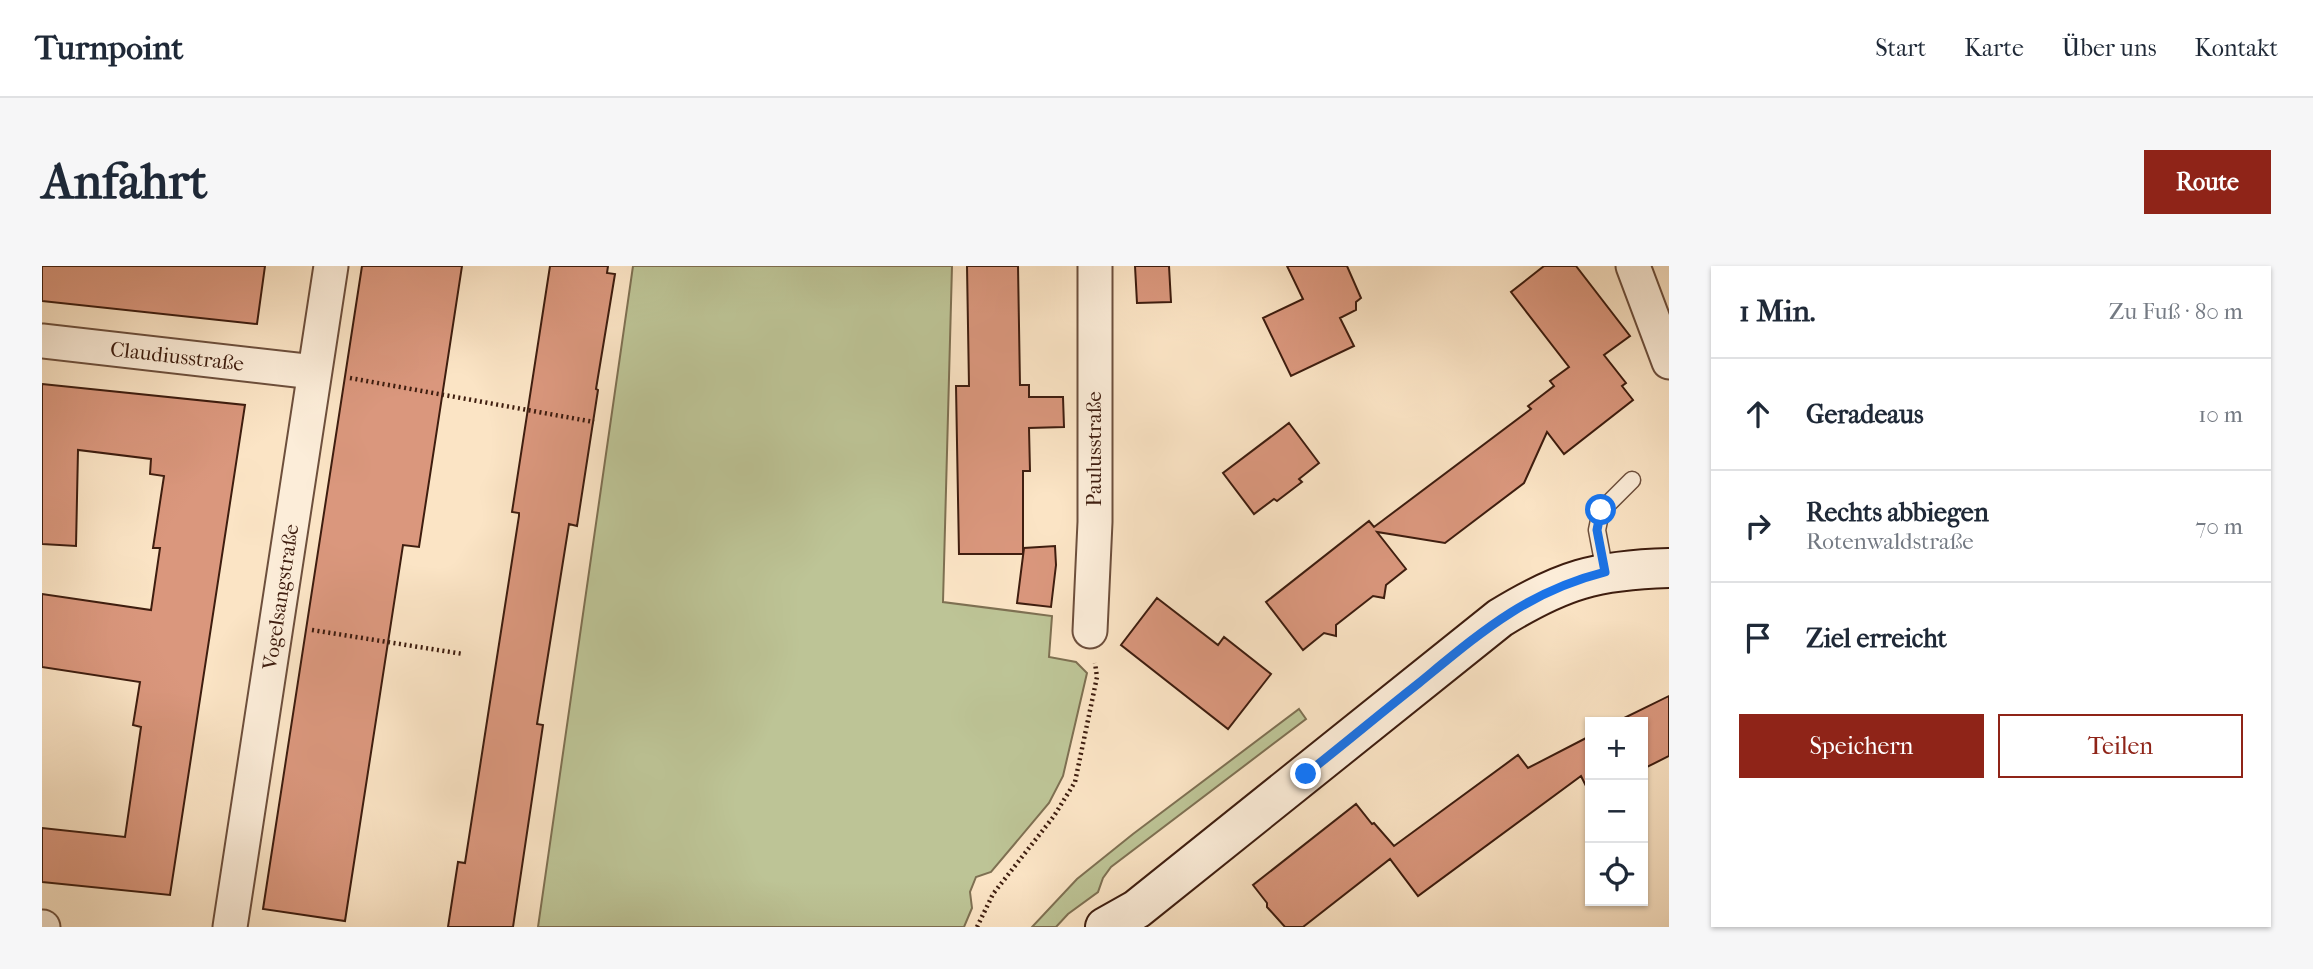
<!DOCTYPE html>
<html lang="de">
<head>
<meta charset="utf-8">
<style>
	body { margin:0; font-family:"IM FELL French Canon",serif; background:#f6f6f7; color:#1f2937 }
	.controls { position:absolute; right:21px; bottom:21px; display:grid; overflow:hidden; border-radius:0px; box-shadow:0 2px 5px #0004 }
	.controls button { width:63px; height:63px; display:grid; place-items:center; padding:0; border:0; border-bottom:2px solid #e0e1e3; background:#fff; color:#1f2937; font:35px sans-serif }
	.stop { position:absolute; width:21px; height:21px; margin:-16px; border:5px solid #1a73e8; border-radius:50%; background:#fff }
	.stop.end { background:#1a73e8; border-color:#fff; box-shadow:0 2px 7px #0008 }
	.list { margin:0; padding:0; list-style:none }
	h2 { display:flex; justify-content:space-between; align-items:center; height:91px; margin:0; padding:0 28px; font-size:30px }
	h2 small { font-size:23px; font-weight:400; color:#747a83 }
	.list li { display:grid; grid-template-columns:46px 1fr auto; gap:21px; align-items:center; box-sizing:border-box; height:112px; padding:0 28px; border-top:2px solid #e0e1e3 }
	.list b { display:block; font-size:26px; white-space:nowrap }
	.list p { margin:0; font-size:23px; white-space:nowrap; color:#747a83 }
	.list em { font-size:23px; font-style:normal; color:#747a83 }
	.actions { display:flex; gap:14px; padding:21px 28px }
	.actions a { flex:1; padding:16px 0; border:2px solid #8f2418; border-radius:0px; text-align:center; font-size:24px; color:#8f2418 }
	.actions .main { background:#8f2418; color:#fff }
	.icon { flex:none; width:38px; height:38px; fill:none; stroke:currentColor; stroke-width:2; stroke-linecap:round; stroke-linejoin:round }
	.map { position:relative; flex:none; width:1627px; height:661px; overflow:hidden; border-radius:0px }
	header { display:flex; align-items:center; gap:42px; box-sizing:border-box; height:98px; padding:0 35px; background:#fff; border-bottom:2px solid #e0e1e3 }
	header strong { font-size:33px }
	nav { display:flex; gap:38px; margin-inline-start:auto; font-size:24px }
	.intro { display:flex; align-items:center; justify-content:space-between; box-sizing:border-box; height:168px; padding:0 42px }
	h1 { margin:0; font-size:49px }
	.button { padding:18px 32px; border-radius:0px; background:#8f2418; color:#fff; font-size:24px; font-weight:700 }
	main { display:flex; gap:42px; padding:0 42px }
	aside { flex:1; background:#fff; border-radius:0px; box-shadow:0 2px 5px #0004 }
	.map>svg:first-child { display:block }
	.green { fill:#bdc496; stroke:#7e7052; stroke-width:2 }
	.building { fill:#da977d; stroke:#3e1d0f; stroke-width:2 }
	.lines { fill:none; stroke-linecap:round; stroke-linejoin:round }
	.service-casing { stroke:#6d4f3c; stroke-width:19 }
	.minor-casing { stroke:#6d4f3c; stroke-width:37 }
	.secondary-casing { stroke:#3e1d0f; stroke-width:42 }
	.path { stroke:#3e1d0f; stroke-width:4.5; stroke-dasharray:2 3.5; stroke-linecap:butt }
	.service { stroke:#fcedd9; stroke-width:16 }
	.minor { stroke:#fcedd9; stroke-width:33 }
	.secondary { stroke:#fcedd9; stroke-width:38 }
	.route { stroke:#1a73e8; stroke-width:9 }
	.labels { text-anchor:middle; stroke-width:5; stroke-linejoin:round; paint-order:stroke }
	.street-label { font-size:21px; fill:#3e1d0f; stroke:#fcedd9 }
</style>
</head>
<body>
<header>
<strong>Turnpoint</strong>
<nav><a>Start</a><a>Karte</a><a>Über uns</a><a>Kontakt</a></nav>
</header>
<div class="intro"><h1>Anfahrt</h1><a class="button">Route</a></div>
<main>
<div class="map">
<svg width="1627" height="661" viewBox="0 0 1627 661">
	<rect width="100%" height="100%" fill="#fbe4c5"/>
	<filter id="stains"><feTurbulence type="fractalNoise" baseFrequency=".00286" numOctaves="4"/><feColorMatrix values="0 0 0 0 .2 0 0 0 0 .09 0 0 0 0 .02 0 0 0 .5 -.17"/></filter>
	<radialGradient id="worn" r=".72"><stop offset=".6" stop-color="#630" stop-opacity="0"/><stop offset="1" stop-color="#630" stop-opacity=".3"/></radialGradient>
	<path class="green" d="M 591,0 L 910,0 L 901,336 L 1010,350 L 1007,391 L 1034,396 L 1045,407 L 1021,510 L 1007,537 L 949,606 L 934,611 L 928,626 L 930,642 L 922,661 L 496,661 Z
		M 1257,443 L 1264,453 L 1069,601 L 1061,612 L 1056,626 L 1026,648 L 1014,661 L 990,661 L 1035,613 L 1091,568 Z"/>
	<path class="building" d="M 0,0 L 223,0 L 215,58 L 0,35 Z
		M 320,0 L 420,0 L 377,281 L 361,279 L 303,655 L 221,643 Z
		M 508,0 L 566,0 L 565,7 L 573,8 L 554,123 L 556,124 L 535,260 L 527,258 L 495,458 L 501,459 L 471,661 L 406,661 L 416,596 L 423,597 L 450,423 L 477,250 L 477,247 L 470,246 Z
		M 925,0 L 976,0 L 978,119 L 987,119 L 987,131 L 1021,131 L 1022,161 L 987,162 L 988,205 L 981,205 L 981,288 L 917,288 L 914,120 L 927,120 Z
		M 1093,0 L 1127,0 L 1129,36 L 1095,37 Z
		M 1245,0 L 1305,0 L 1319,32 L 1314,36 L 1314,44 L 1298,52 L 1312,80 L 1249,110 L 1221,52 L 1261,33 Z
		M 1502,0 L 1534,0 L 1588,70 L 1562,89 L 1584,117 L 1580,120 L 1591,134 L 1522,188 L 1505,166 L 1482,217 L 1403,277 L 1335,266 L 1364,303 L 1344,319 L 1342,332 L 1331,330 L 1294,359 L 1294,370 L 1282,367 L 1261,384 L 1224,336 L 1327,255 L 1332,261 L 1489,143 L 1486,140 L 1512,120 L 1508,115 L 1527,101 L 1469,26 Z
		M 0,118 L 203,139 L 128,629 L 0,616 L 0,562 L 83,571 L 99,461 L 91,459 L 98,416 L 0,401 L 0,328 L 109,344 L 118,282 L 111,282 L 122,210 L 108,208 L 109,193 L 36,184 L 34,280 L 0,278 Z
		M 1247,157 L 1277,197 L 1257,213 L 1260,216 L 1235,235 L 1232,233 L 1212,248 L 1181,207 Z
		M 1013,280 L 1014,299 L 1009,341 L 975,337 L 982,282 Z
		M 1115,332 L 1176,379 L 1182,371 L 1229,408 L 1186,463 L 1079,379 Z
		M 1627,430 L 1627,490 L 1601,503 L 1601,456 L 1574,456 Z
		M 1548,470 L 1548,528 L 1539,510 L 1376,630 L 1348,593 L 1261,661 L 1243,661 L 1225,641 L 1225,637 L 1211,619 L 1314,538 L 1330,558 L 1332,557 L 1352,580 L 1476,489 L 1486,502 Z"/>
	<g class="lines">
		<defs>
			<path id="service" d="M 1563,306 L 1555,264 L 1559,245 L 1590,214"/>
			<g id="minor">
				<path d="M 1591,0 L 1627,96"/>
				<path id="s1" d="M 0,75 L 272,106"/>
				<path d="M 1048,365 L 1053,256 L 1053,0"/>
				<path d="M 0,661 L 1,661"/>
				<path id="s2" d="M 188,661 L 289,0"/>
			</g>
			<path id="secondary" d="M 1063,661 L 1095,643 L 1458,352 C 1520,314 1554,304 1627,302"/>
		</defs>
		<use href="#service" class="service-casing"/>
		<use href="#minor" class="minor-casing"/>
		<use href="#secondary" class="secondary-casing"/>
		<path class="path" d="M 308,112 L 552,156
			M 270,364 L 421,388
			M 935,661 L 951,628 L 1012,550 L 1033,516 L 1055,411 L 1053,397"/>
		<use href="#service" class="service"/>
		<use href="#minor" class="minor"/>
		<use href="#secondary" class="secondary"/>
	</g>
	<g class="lines">
		<path class="route" d="M 1264,508 C 1302,478 1339,447 1377,417 C 1438,367 1484,326 1563,306 L 1555,264 L 1559,244"/>
	</g>
	<g class="labels">
		<g class="street-label">
			<text dy="7" stroke="none"><textPath href="#s1" startOffset="136">Claudiusstraße</textPath></text>
			<text transform="translate(1052 183) rotate(-90)" y="7">Paulusstraße</text>
			<text dy="7" stroke="none"><textPath href="#s2" startOffset="334">Vogelsangstraße</textPath></text>
		</g>
	</g>
	<rect width="100%" height="100%" filter="url(#stains)"/>
	<rect width="100%" height="100%" fill="url(#worn)"/>
</svg>
<div class="controls">
<button>+</button>
<button>−</button>
<button><svg class="icon" aria-label="locate" viewBox="0 0 24 24"><circle cx="12" cy="12" r="6"/><path d="M12 2v4M12 18v4M2 12h4M18 12h4"/></svg></button>
</div>
<div class="stop" style="left:1559px;top:244px"></div>
<div class="stop end" style="left:1264px;top:508px"></div>
</div>
<aside>
<h2>1 Min.<small>Zu Fuß · 80 m</small></h2>
<ul class="list">
<li><svg class="icon" aria-label="ahead" viewBox="0 0 24 24"><path d="M12 20V5M6 11l6-6 6 6"/></svg><div><b>Geradeaus</b></div><em>10 m</em></li>
<li><svg class="icon" aria-label="right" viewBox="0 0 24 24"><path d="M7 20v-9h11M14 6l5 5-5 5"/></svg><div><b>Rechts abbiegen</b><p>Rotenwaldstraße</p></div><em>70 m</em></li>
<li><svg class="icon" aria-label="arrive" viewBox="0 0 24 24"><path d="M6 21V4h12l-3 4 3 4H6"/></svg><div><b>Ziel erreicht</b></div></li>
</ul>
<div class="actions"><a class="main">Speichern</a><a>Teilen</a></div>
</aside>
</main>
</body>
</html>
